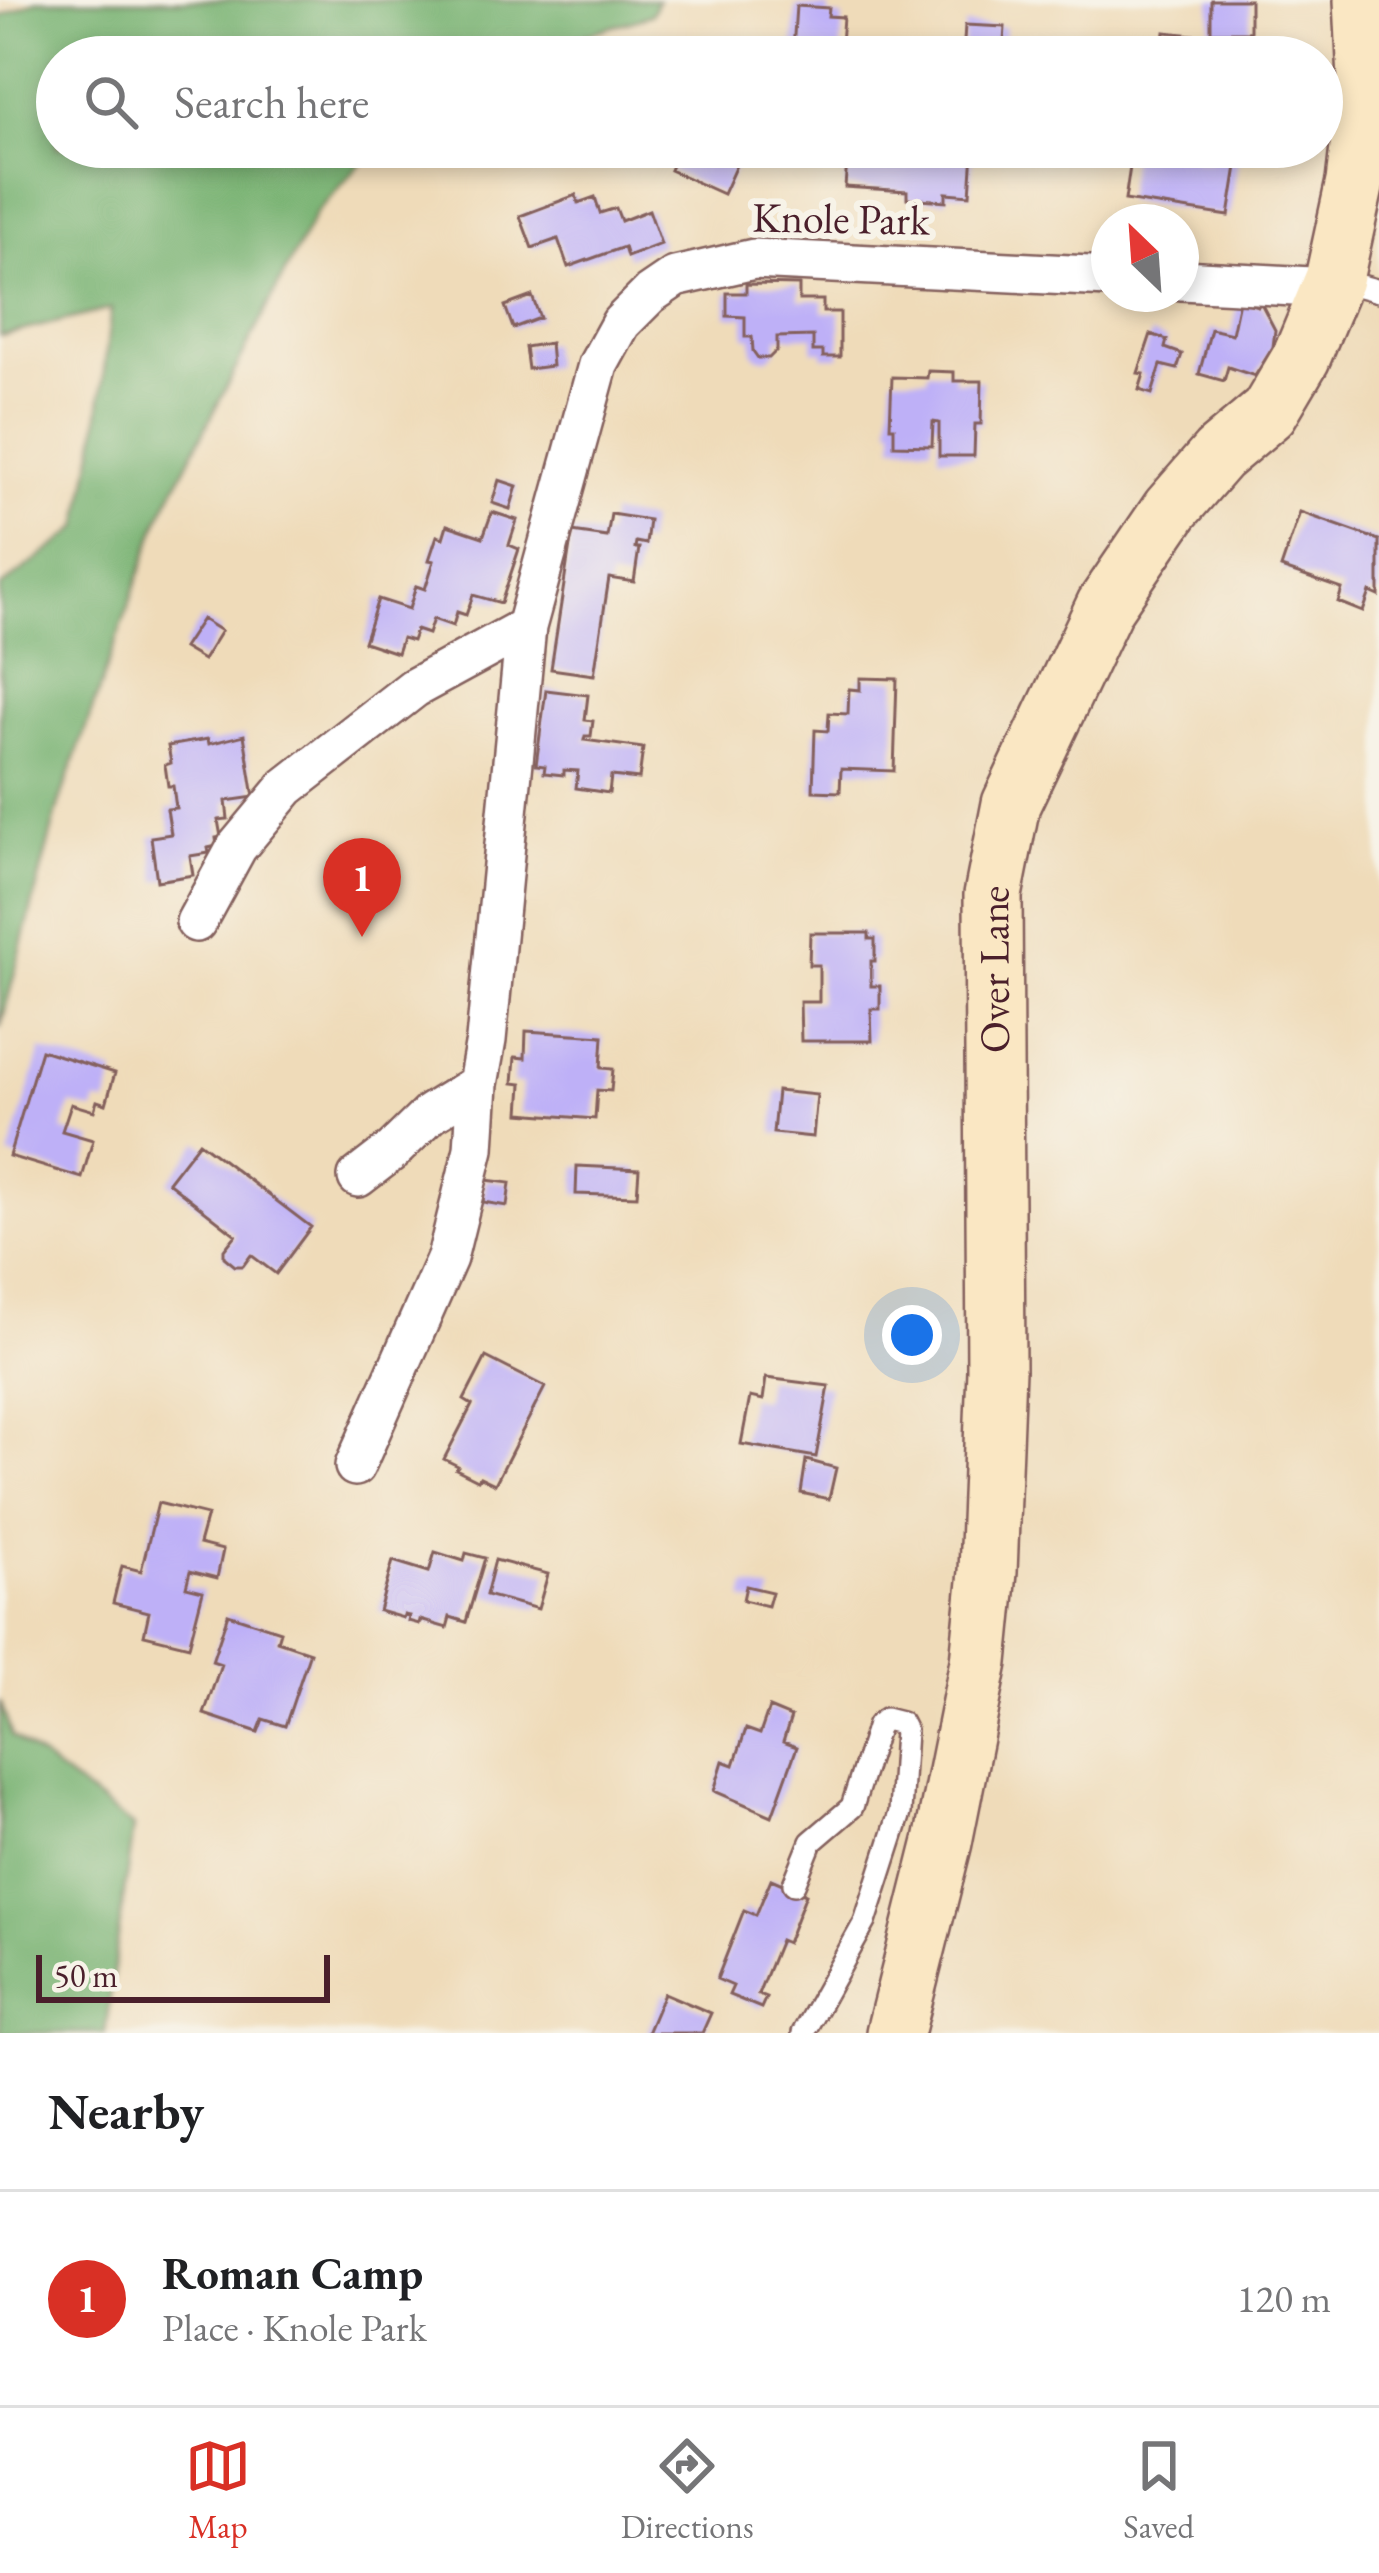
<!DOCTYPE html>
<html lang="en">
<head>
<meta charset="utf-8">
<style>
	body { margin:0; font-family:"EB Garamond",serif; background:#f2f2f2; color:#202124 }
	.compass { position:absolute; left:1091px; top:204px; width:108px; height:108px; border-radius:50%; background:#fff; box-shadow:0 6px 18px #0003; rotate:335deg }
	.scale { position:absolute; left:36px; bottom:30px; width:294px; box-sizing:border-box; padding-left:12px; border:6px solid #4a1f2b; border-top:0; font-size:33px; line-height:42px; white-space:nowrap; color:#4a1f2b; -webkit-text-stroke:9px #f7f3e8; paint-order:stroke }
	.you { position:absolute; left:912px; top:1335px; width:42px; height:42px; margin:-30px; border:9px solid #fff; border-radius:50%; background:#1a73e8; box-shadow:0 0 0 18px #1a73e833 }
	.badge { display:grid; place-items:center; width:78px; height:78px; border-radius:50%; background:#d93025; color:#fff; font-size:39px; font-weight:700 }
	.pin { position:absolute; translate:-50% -99px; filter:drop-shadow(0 3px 6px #0008) }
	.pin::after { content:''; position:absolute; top:63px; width:42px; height:36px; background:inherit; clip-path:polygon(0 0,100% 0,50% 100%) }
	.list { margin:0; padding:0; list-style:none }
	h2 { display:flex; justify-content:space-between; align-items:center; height:156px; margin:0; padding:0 48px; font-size:51px }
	h2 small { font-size:39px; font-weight:400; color:#757577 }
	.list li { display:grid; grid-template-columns:78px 1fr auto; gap:36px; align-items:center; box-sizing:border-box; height:216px; padding:0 48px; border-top:3px solid #e0e0e0 }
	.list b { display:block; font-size:45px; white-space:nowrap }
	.list p { margin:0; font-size:39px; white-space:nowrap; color:#757577 }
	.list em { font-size:39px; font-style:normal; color:#757577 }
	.icon { flex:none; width:66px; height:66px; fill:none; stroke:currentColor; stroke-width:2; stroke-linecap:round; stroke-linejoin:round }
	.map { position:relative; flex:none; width:1379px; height:2033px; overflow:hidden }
	.search { position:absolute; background:#fff; box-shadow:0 6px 18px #0003; left:36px; right:36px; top:36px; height:132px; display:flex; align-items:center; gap:30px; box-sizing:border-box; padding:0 42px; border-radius:66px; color:#757577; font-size:45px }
	.sheet { height:372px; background:#fff }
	nav { display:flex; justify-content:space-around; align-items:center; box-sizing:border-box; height:168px; border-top:3px solid #e0e0e0; background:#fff; font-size:33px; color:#757577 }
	nav a { display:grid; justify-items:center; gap:6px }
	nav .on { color:#d93025 }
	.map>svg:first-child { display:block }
	.forest { fill:#78b272; stroke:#61684e; stroke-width:3 }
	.building { fill:#beb0f7 }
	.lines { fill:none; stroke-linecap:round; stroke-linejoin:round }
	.lane-casing { stroke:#84615d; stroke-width:26 }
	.street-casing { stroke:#84615d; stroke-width:44 }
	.secondary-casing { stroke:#84615d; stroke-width:62 }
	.lane { stroke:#fff; stroke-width:21 }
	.street { stroke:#fff; stroke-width:39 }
	.secondary { stroke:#fae7c3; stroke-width:57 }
	.labels { text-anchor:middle; stroke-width:12; stroke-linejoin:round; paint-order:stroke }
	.street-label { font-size:42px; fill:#4a1f2b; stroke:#f7f3e8 }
</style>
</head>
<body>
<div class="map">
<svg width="1379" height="2033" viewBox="0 0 1379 2033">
	<rect width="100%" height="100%" fill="#f7f3e8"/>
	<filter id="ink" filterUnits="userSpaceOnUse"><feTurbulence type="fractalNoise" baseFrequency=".00833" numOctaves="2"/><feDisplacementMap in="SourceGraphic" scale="24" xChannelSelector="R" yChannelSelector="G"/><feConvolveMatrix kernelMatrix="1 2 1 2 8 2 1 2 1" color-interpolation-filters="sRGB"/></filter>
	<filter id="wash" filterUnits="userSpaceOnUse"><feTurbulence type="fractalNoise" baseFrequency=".004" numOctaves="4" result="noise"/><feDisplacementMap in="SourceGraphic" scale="48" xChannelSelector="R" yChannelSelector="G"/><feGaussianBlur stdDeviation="2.7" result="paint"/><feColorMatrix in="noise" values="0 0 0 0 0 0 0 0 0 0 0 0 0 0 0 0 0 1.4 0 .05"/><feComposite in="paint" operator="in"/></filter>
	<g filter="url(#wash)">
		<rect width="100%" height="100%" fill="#efdbb9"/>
		<path class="forest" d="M 38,0 L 658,0 L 651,15 L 510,57 L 57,57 L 57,147 L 376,147 L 315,214 L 160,517 L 58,807 L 0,1029 L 0,588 L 79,528 L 97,433 L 111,309 L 0,336 L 0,17 Z
			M 0,1701 L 12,1736 L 133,1827 L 105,2033 L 0,2033 Z"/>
		<g id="blocks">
			<path class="building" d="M 1211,0 L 1250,0 L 1250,32 L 1211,32 Z
				M 796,6 L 829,8 L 828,16 L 843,17 L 840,57 L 767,57 L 768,48 L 793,50 Z
				M 965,25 L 1005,27 L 1003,57 L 963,57 Z
				M 1165,32 L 1204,36 L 1201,57 L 1162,57 Z
				M 680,147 L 731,147 L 742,152 L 723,194 L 670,170 Z
				M 848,147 L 973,152 L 970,195 L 946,193 L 946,201 L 907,198 L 907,191 L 845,187 Z
				M 1133,147 L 1196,147 L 1194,160 L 1210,162 L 1211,156 L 1238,160 L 1229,216 L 1125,200 Z
				M 576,195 L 578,203 L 595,197 L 600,213 L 616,208 L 621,221 L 649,210 L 661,244 L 627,257 L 624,247 L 568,267 L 558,239 L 532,248 L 520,216 Z
				M 746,284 L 799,285 L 799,300 L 823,300 L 823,312 L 840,312 L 840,357 L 823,357 L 823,351 L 813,351 L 813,336 L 777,337 L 777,350 L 769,358 L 758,358 L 753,351 L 752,337 L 745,337 L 745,317 L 727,316 L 727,293 L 746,293 Z
				M 532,296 L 540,318 L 513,328 L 505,306 Z
				M 1239,301 L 1258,306 L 1261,303 L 1275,330 L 1273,347 L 1255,376 L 1228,367 L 1224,381 L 1199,374 L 1211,329 L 1232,334 Z
				M 1151,334 L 1167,340 L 1165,348 L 1182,354 L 1177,369 L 1161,365 L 1152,394 L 1139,390 L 1144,374 L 1138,373 Z
				M 550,343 L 552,366 L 528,369 L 525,347 Z
				M 928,371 L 954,372 L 954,381 L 982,381 L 981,424 L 975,424 L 974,456 L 939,456 L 939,423 L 933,422 L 932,446 L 894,445 L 894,427 L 890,427 L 892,377 L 927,378 Z
				M 499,480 L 517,486 L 510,509 L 492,503 Z
				M 492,512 L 517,520 L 509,545 L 519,549 L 501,603 L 473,595 L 466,615 L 457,612 L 453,626 L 433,619 L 428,634 L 416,630 L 412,641 L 402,638 L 397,653 L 364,642 L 378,599 L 409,609 L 416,586 L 425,589 L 434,561 L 429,560 L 437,536 L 443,538 L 447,525 L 483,537 Z
				M 1300,512 L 1379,540 L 1379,596 L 1370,592 L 1363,612 L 1338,602 L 1342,589 L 1281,568 Z
				M 611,514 L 649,520 L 646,544 L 636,542 L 635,548 L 639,548 L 634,582 L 609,578 L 594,675 L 551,669 L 572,532 L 607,537 Z
				M 202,619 L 221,631 L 203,660 L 183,648 Z
				M 860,678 L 897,679 L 894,771 L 841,769 L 840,792 L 813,791 L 815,730 L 828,731 L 829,713 L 848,714 L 849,689 L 860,690 Z
				M 546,690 L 588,695 L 585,720 L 593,721 L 591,736 L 585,736 L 584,740 L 643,748 L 639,779 L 611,776 L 609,793 L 576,788 L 578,771 L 564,770 L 564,775 L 544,773 L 545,766 L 536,765 Z
				M 244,735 L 254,797 L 226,801 L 228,819 L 218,820 L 221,837 L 216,838 L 217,846 L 208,848 L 209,853 L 190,856 L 193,875 L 157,881 L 151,837 L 171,834 L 167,809 L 176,808 L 173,786 L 168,786 L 165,765 L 171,763 L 168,746 L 208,739 L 209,744 Z
				M 810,933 L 869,933 L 869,939 L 875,939 L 875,961 L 871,961 L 871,986 L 880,986 L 880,1009 L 871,1009 L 872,1041 L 801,1041 L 800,1002 L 819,1002 L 819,965 L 809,965 Z
				M 526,1031 L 603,1036 L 601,1068 L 613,1069 L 611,1091 L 597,1090 L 595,1119 L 520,1113 L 522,1084 L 513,1083 L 515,1057 L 525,1058 Z
				M 41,1050 L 115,1073 L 106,1104 L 97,1101 L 94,1111 L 71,1104 L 62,1131 L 93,1140 L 82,1178 L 9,1156 Z
				M 777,1091 L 817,1095 L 813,1137 L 773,1133 Z
				M 199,1142 L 311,1227 L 276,1274 L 251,1255 L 243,1266 L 235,1266 L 224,1257 L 224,1250 L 236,1235 L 168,1182 Z
				M 577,1166 L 639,1169 L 637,1196 L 576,1194 Z
				M 486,1180 L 510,1183 L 507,1206 L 483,1202 Z
				M 486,1357 L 545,1387 L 495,1484 L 480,1477 L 478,1480 L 456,1469 L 458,1466 L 444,1459 L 472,1405 L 464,1400 Z
				M 766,1378 L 829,1386 L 816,1457 L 741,1444 L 750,1397 L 763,1400 Z
				M 806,1460 L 836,1468 L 829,1499 L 801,1493 Z
				M 158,1503 L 207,1515 L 199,1544 L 223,1550 L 217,1578 L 190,1571 L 186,1587 L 203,1591 L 189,1646 L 144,1635 L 149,1612 L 113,1603 L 122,1566 L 141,1571 Z
				M 435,1552 L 464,1561 L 466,1553 L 485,1558 L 466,1622 L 450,1617 L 447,1628 L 420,1620 L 419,1624 L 408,1621 L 409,1616 L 404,1615 L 403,1618 L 379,1611 L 393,1561 L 429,1572 Z
				M 495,1560 L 548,1574 L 538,1609 L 486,1595 Z
				M 746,1586 L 772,1592 L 768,1606 L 743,1600 Z
				M 228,1614 L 280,1631 L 277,1641 L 310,1652 L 285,1726 L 263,1719 L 258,1732 L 204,1714 L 221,1664 L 212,1661 Z
				M 769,1708 L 791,1717 L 783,1742 L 797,1747 L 772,1816 L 714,1791 L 723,1761 L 734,1765 L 746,1729 L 760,1734 Z
				M 771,1879 L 806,1894 L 787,1943 L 780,1940 L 758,1994 L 766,1997 L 761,2008 L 729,1995 L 733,1986 L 717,1979 L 744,1910 L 756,1915 Z
				M 664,1993 L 711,2013 L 702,2033 L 647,2033 Z"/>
		</g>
	</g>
	<g filter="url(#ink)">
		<use href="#blocks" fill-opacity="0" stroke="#84615d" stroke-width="3"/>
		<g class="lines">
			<defs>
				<path id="lane" d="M 1335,279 L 1379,291
					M 794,1884 L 811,1842 L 852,1807 L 878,1725 L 885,1719 L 901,1723 L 905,1731 L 900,1813 L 865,1922 L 803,2033"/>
				<path id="street" d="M 1181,280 L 1330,288
					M 196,922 L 237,847 L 287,787 L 414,688 L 526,627
					M 358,1177 L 393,1150 L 431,1113 L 478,1084 L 486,1040 L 526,627 L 598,365 L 621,323 L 650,294 L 675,277 L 754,259 L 1109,277
					M 355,1466 L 447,1258 L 474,1149 L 478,1084"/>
				<g id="secondary">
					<path id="s1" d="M 895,2033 L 943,1842 L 979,1662 L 988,1572 L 996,1370 L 993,895 L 1011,804 L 1105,606 L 1171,509 L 1218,455 L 1269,412 L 1301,358 L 1334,279 L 1355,182 L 1367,80 L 1363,0"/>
				</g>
			</defs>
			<use href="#lane" class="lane-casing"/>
			<use href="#street" class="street-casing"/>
			<use href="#secondary" class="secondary-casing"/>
			<use href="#lane" class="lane"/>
			<use href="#street" class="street"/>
			<use href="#secondary" class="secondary"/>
		</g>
	</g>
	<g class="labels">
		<g class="street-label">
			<text transform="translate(841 218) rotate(1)" y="15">Knole Park</text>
			<text dy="15" stroke="none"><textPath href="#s1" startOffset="1074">Over Lane</textPath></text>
		</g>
	</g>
</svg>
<svg class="compass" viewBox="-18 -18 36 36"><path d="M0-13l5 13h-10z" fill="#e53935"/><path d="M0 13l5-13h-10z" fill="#757577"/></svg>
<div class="scale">50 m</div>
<div class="you"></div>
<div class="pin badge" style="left:362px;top:937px">1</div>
<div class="search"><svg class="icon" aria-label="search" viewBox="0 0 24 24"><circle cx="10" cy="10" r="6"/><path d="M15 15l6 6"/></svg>Search here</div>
</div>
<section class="sheet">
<h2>Nearby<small></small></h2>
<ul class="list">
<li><span class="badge">1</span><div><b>Roman Camp</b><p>Place · Knole Park</p></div><em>120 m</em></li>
</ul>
</section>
<nav>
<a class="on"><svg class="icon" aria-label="map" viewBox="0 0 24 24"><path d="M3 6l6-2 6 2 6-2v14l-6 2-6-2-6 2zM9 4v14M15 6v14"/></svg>Map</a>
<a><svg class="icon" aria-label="directions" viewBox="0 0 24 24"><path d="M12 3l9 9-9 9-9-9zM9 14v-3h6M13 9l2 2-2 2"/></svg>Directions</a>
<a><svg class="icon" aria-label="saved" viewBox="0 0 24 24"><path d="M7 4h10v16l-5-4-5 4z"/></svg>Saved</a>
</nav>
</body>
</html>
